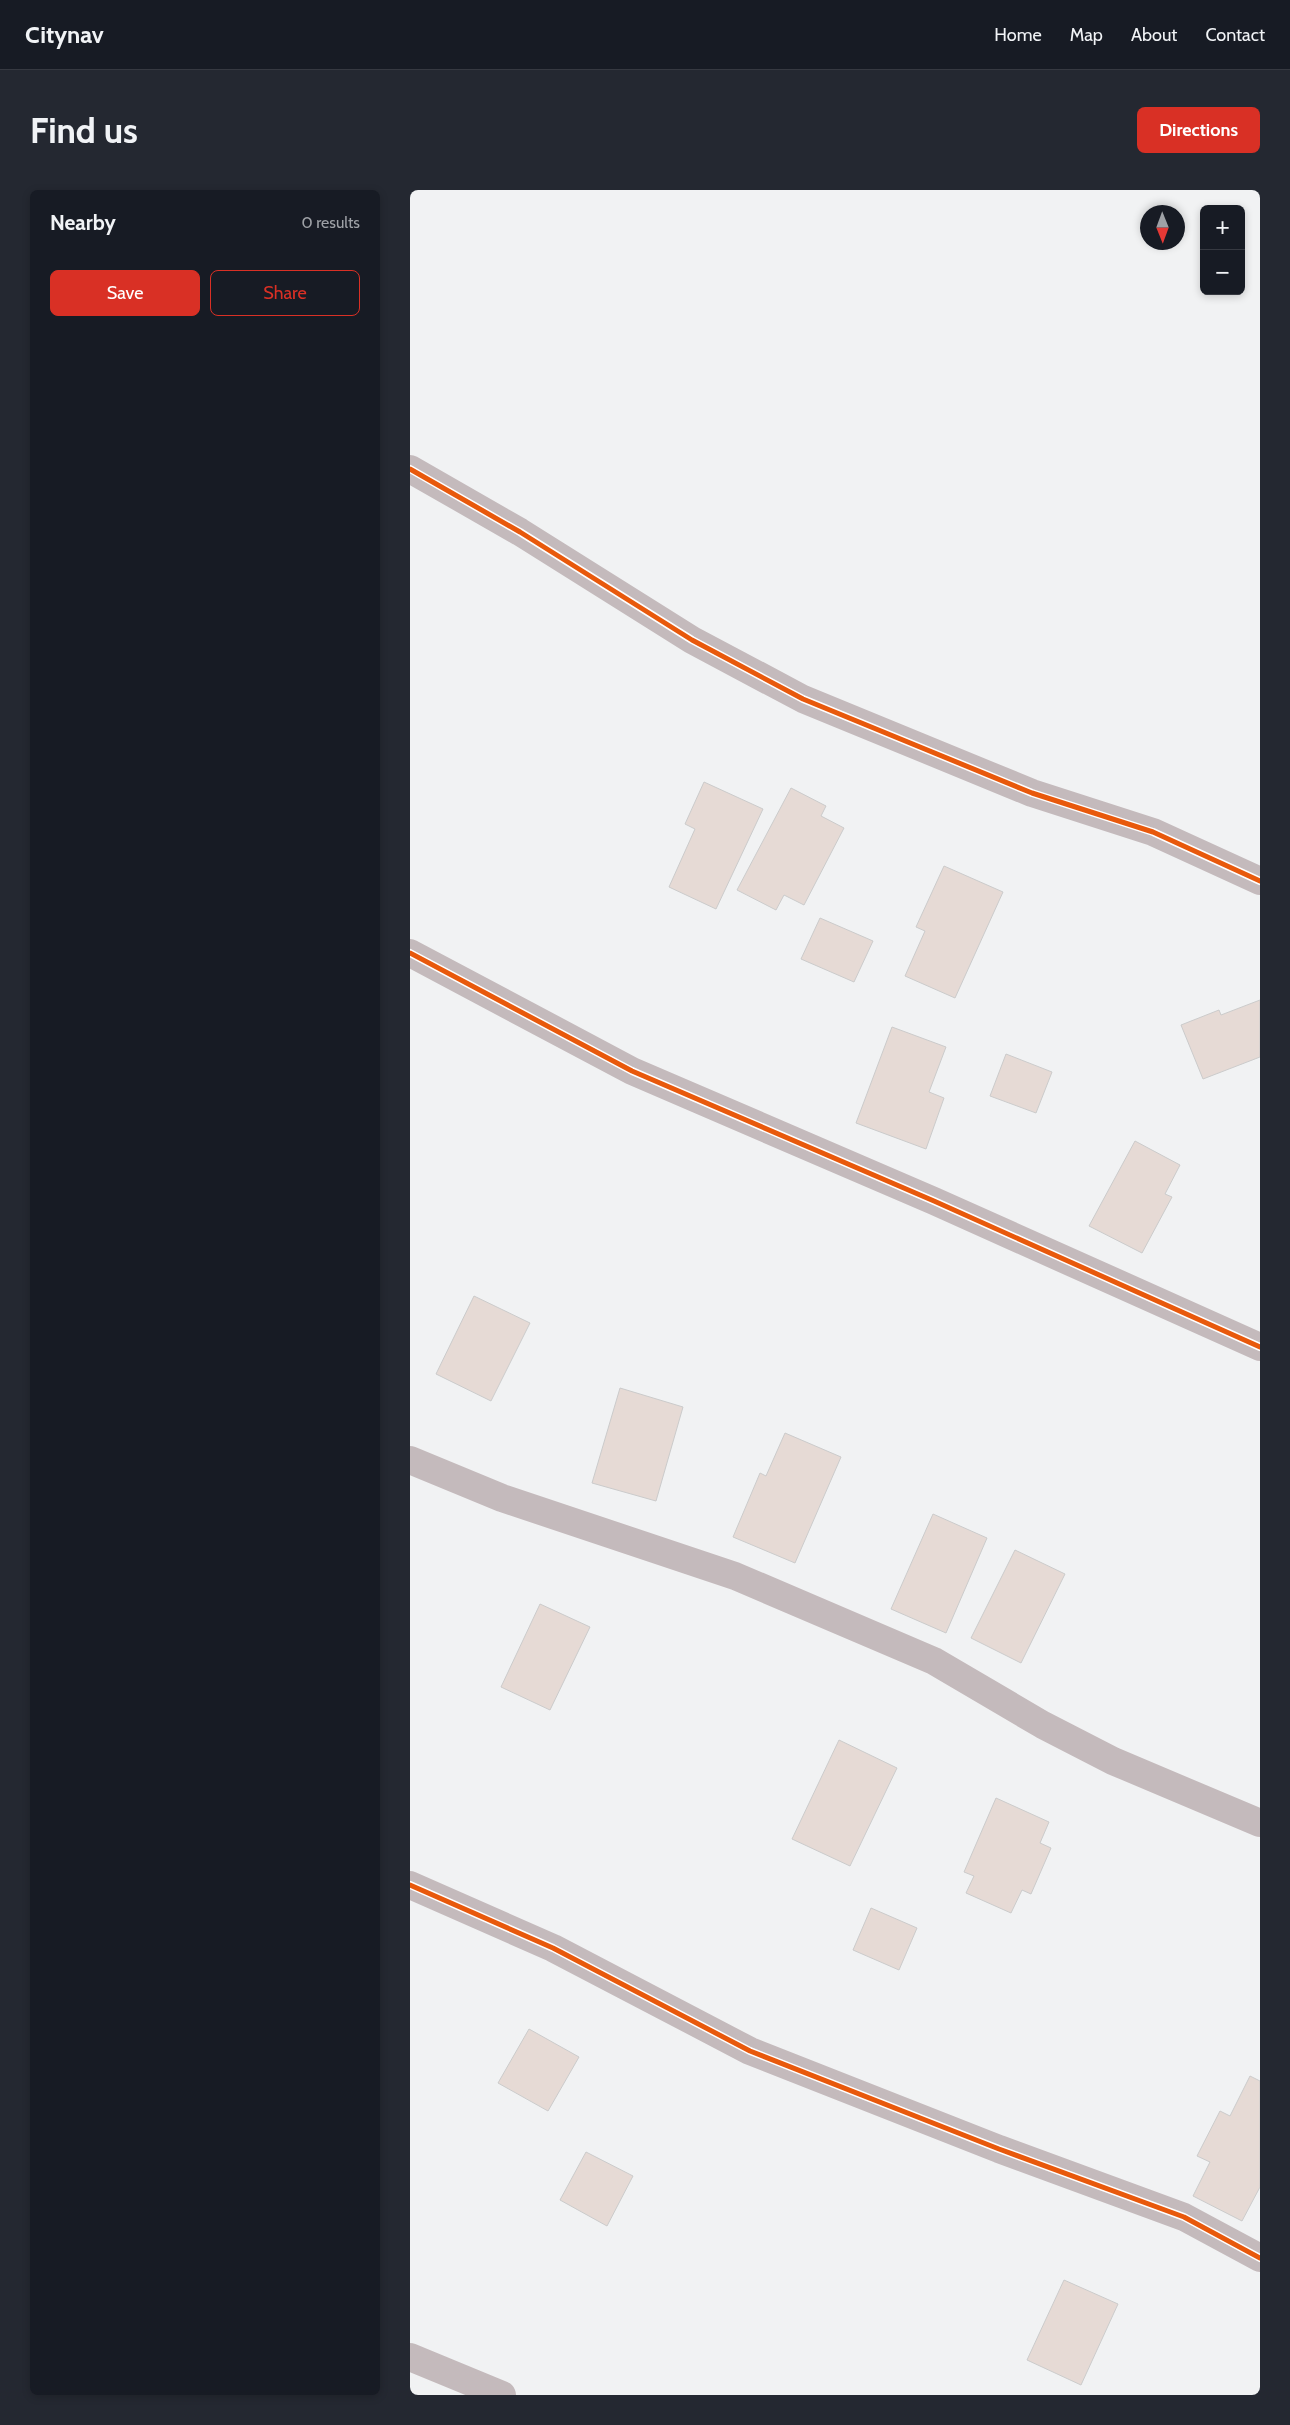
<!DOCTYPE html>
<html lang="en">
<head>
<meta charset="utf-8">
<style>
	body { margin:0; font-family:Cabin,sans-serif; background:#242831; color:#f1f3f6 }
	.controls { position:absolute; right:15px; top:15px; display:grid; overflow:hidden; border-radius:8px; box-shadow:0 2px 8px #0003 }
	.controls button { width:45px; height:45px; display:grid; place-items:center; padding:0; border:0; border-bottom:1px solid #363941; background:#171b24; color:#f1f3f6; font:25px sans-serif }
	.compass { position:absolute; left:730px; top:15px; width:45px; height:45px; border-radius:50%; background:#171b24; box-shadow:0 2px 8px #0003; rotate:179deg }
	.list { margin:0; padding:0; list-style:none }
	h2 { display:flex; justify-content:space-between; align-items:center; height:65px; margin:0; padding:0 20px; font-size:21px }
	h2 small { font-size:16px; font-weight:400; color:#9ea1a6 }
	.actions { display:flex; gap:10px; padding:15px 20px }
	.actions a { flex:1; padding:11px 0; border:1px solid #d93025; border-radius:8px; text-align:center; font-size:18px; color:#d93025 }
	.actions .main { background:#d93025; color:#fff }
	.map { position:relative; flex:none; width:850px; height:2205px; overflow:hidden; border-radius:8px }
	header { display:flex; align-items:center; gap:30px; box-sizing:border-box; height:70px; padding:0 25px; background:#171b24; border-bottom:1px solid #363941 }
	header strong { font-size:24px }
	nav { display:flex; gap:28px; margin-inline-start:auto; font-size:18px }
	.intro { display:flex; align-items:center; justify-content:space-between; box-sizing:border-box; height:120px; padding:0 30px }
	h1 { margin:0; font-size:35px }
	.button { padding:12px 22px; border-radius:8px; background:#d93025; color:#fff; font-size:18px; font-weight:700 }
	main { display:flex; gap:30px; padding:0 30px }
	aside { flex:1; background:#171b24; border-radius:8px; box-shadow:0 2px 8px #0003 }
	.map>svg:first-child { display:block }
	.building { fill:#e6dad5; stroke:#cbcbcb }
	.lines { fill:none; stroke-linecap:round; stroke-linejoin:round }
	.street { stroke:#c4babc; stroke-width:28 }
	.cycleway-casing { stroke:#fff; stroke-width:8 }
	.cycleway { stroke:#e8590c; stroke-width:5 }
</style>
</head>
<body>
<header>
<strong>Citynav</strong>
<nav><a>Home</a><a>Map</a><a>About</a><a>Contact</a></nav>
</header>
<div class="intro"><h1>Find us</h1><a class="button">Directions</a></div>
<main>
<aside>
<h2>Nearby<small>0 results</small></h2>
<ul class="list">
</ul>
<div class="actions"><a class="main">Save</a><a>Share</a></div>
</aside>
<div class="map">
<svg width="850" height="2205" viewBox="0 0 850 2205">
	<rect width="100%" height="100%" fill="#f1f2f3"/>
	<path class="building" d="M 294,592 L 353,619 L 306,719 L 259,697 L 285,639 L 275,634 Z
		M 381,598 L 416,616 L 411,626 L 434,638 L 394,715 L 374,705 L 366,720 L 327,700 Z
		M 534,676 L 593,702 L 545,808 L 495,786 L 515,741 L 506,737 Z
		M 410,728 L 463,751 L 444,792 L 391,769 Z
		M 850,810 L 850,867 L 793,889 L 771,835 L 809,820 L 811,825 Z
		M 482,837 L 536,857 L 519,902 L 534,908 L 516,959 L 446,933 Z
		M 596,864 L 642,882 L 626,923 L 580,906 Z
		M 725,951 L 770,975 L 755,1004 L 762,1007 L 732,1063 L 679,1036 Z
		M 64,1106 L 120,1133 L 81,1211 L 26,1184 Z
		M 210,1198 L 273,1217 L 246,1311 L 182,1293 Z
		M 375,1243 L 431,1267 L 385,1373 L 323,1347 L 350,1283 L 356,1286 Z
		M 523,1324 L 577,1348 L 536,1443 L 481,1419 Z
		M 605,1360 L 655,1384 L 611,1473 L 561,1448 Z
		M 130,1414 L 180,1437 L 140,1520 L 91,1497 Z
		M 429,1550 L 487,1578 L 440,1676 L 382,1649 Z
		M 586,1608 L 639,1632 L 630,1653 L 641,1658 L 621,1704 L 612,1700 L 601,1723 L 556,1703 L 564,1686 L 554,1682 Z
		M 461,1718 L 507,1738 L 489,1780 L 443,1760 Z
		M 119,1839 L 169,1867 L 138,1921 L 88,1893 Z
		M 840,1886 L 850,1891 L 850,1997 L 832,2031 L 783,2006 L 800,1972 L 787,1966 L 810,1921 L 820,1926 Z
		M 176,1962 L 223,1986 L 197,2036 L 150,2010 Z
		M 654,2090 L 708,2114 L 671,2195 L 617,2170 Z"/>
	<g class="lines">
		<path class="street" d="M 0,279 L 110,342 L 282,450 L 393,509 L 622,603 L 743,642 L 850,691
			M 0,763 L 222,881 L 524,1011 L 850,1157
			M 0,1270 L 92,1308 L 325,1386 L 524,1471 L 633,1535 L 703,1571 L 850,1633
			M 0,1695 L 143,1758 L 340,1861 L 589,1959 L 774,2027 L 850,2068
			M 0,2167 L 92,2205"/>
		<defs>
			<path id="cycleway" d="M 0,279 L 110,342 L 282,450 L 393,509 L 622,603 L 743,642 L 850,691
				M 0,763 L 222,881 L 524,1011 L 850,1157
				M 0,1695 L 143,1758 L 340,1861 L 589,1959 L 774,2027 L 850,2068"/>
		</defs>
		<use href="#cycleway" class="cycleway-casing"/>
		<use href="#cycleway" class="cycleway"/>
	</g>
</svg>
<div class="controls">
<button>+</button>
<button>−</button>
</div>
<svg class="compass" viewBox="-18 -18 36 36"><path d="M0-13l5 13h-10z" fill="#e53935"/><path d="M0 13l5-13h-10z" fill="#9ea1a6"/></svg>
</div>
</main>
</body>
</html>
